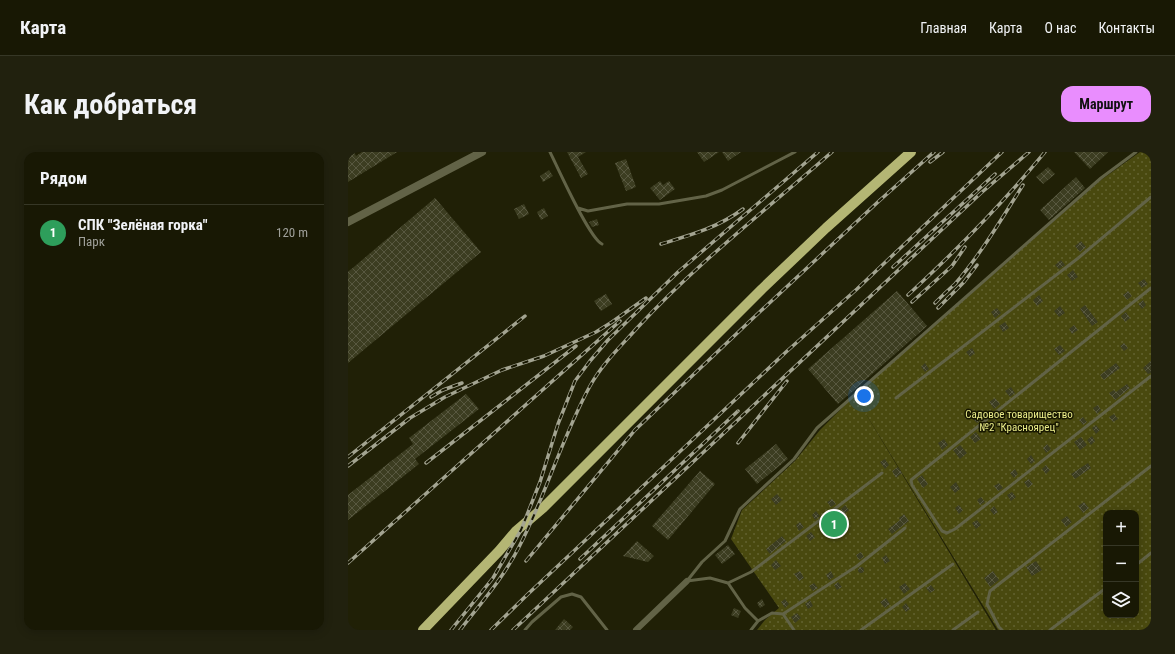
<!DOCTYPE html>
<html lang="ru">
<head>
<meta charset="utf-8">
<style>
	body { margin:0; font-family:"Roboto Condensed",sans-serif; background:#21210e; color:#f1f3f6 }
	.controls { position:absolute; right:12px; bottom:12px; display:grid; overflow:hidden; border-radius:8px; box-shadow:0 2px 10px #0003 }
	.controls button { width:36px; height:36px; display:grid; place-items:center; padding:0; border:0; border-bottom:1px solid #363726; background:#181804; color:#f1f3f6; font:20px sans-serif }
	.you { position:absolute; left:516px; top:244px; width:14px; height:14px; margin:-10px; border:3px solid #fff; border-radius:50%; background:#1a73e8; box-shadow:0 0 0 6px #1a73e833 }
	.badge { display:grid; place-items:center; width:26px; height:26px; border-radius:50%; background:#e98dfe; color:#fff; font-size:13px; font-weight:700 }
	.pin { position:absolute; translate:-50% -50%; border:2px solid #fff; box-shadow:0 1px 4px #0006 }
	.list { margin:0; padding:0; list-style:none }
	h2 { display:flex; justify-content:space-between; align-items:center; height:52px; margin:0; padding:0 16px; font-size:17px }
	h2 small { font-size:13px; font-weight:400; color:#9fa09a }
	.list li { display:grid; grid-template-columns:26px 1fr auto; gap:12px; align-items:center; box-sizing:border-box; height:56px; padding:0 16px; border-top:1px solid #363726 }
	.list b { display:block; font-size:15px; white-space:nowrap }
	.list p { margin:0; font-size:13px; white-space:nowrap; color:#9fa09a }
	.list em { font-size:13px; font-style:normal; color:#9fa09a }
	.icon { flex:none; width:22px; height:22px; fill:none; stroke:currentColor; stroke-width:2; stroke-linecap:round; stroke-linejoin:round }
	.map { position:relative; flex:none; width:803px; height:478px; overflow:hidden; border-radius:12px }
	header { display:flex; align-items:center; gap:24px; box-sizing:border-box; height:56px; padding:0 20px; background:#181804; border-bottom:1px solid #363726 }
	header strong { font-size:19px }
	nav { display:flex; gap:22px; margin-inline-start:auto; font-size:14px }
	.intro { display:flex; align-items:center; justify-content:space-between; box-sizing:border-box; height:96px; padding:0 24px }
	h1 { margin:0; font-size:28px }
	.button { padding:10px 18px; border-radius:12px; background:#e98dfe; color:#111; font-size:14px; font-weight:700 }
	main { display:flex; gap:24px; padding:0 24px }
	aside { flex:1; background:#181804; border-radius:12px; box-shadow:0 2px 10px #0003 }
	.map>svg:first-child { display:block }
	.garden { fill:url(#garden-dots); fill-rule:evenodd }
	.building { fill:url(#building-cross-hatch) }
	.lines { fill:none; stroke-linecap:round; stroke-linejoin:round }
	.service { stroke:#626347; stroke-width:3 }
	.minor { stroke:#626347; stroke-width:6 }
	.tertiary { stroke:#626347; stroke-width:8 }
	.trunk { stroke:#b4b674; stroke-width:10 }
	.rail-casing { stroke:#a3a491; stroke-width:3.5 }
	.rail { stroke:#171700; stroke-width:2; stroke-dasharray:6; stroke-linecap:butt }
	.labels { text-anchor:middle; stroke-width:3; stroke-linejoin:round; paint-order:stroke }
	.park-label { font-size:11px; fill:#e9eb88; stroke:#171700 }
</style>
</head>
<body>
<header>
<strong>Карта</strong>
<nav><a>Главная</a><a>Карта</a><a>О нас</a><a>Контакты</a></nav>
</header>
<div class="intro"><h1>Как добраться</h1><a class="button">Маршрут</a></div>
<main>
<aside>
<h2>Рядом<small></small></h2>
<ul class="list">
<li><span class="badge" style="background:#2e9e5b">1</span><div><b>СПК &quot;Зелёная горка&quot;</b><p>Парк</p></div><em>120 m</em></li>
</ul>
</aside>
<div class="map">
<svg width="803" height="478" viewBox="0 0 803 478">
	<defs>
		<pattern id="garden-dots" width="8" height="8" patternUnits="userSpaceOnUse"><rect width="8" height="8" fill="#49490f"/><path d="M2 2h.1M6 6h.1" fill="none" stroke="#636331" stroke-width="1.8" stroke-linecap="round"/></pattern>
		<pattern id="building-cross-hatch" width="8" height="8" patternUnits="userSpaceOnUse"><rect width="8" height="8" fill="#3c3d21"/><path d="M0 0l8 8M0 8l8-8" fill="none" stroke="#585840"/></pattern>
	</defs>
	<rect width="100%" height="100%" fill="#202006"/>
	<path class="garden" d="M 792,0 L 803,0 L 803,478 L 650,478 L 510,249 L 648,478 L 409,478 L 417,468 L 431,456 L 383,387 L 394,358 L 447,309 L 472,278 L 506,244 L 753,28 ZM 758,361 L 788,361 L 788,463 L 758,463 Z"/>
	<path class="building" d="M 0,0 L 6,0 L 8,4 L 14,0 L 49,0 L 0,30 Z
		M 219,0 L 238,0 L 230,5 L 240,22 L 233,26 Z
		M 349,0 L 371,0 L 356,10 Z
		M 374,0 L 393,0 L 380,9 Z
		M 726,0 L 760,0 L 742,17 Z
		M 278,7 L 288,35 L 278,39 L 267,11 Z
		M 700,15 L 707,22 L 695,32 L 688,25 Z
		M 201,18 L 205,24 L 195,30 L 192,24 Z
		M 728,25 L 737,36 L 701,68 L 692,58 Z
		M 312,29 L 315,33 L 321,29 L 327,37 L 312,48 L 302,36 Z
		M 87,46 L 133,100 L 0,211 L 0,120 Z
		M 176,52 L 181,62 L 171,67 L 166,57 Z
		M 196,56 L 200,64 L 193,68 L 189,60 Z
		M 249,67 L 251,73 L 244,75 L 241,70 Z
		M 733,89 L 738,95 L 732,100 L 727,94 Z
		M 713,108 L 717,113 L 711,117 L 707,113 Z
		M 725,118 L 730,125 L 724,129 L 719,123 Z
		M 796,127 L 800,132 L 794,136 L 790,131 Z
		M 549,139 L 579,174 L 490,252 L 460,217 Z
		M 780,139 L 784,144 L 779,148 L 775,143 Z
		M 258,142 L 264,152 L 253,159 L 246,149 Z
		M 691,143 L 695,149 L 689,154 L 685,148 Z
		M 795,148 L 798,153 L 794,157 L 790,152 Z
		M 737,153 L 750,170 L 744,174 L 732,157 Z
		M 712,154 L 717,161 L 711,165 L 706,159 Z
		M 649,156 L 653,161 L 647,166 L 643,160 Z
		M 778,160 L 782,166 L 777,170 L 773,164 Z
		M 657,170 L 661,176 L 655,180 L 651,174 Z
		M 726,173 L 730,178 L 724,182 L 721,177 Z
		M 776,191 L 780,196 L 776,199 L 772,194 Z
		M 712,193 L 717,199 L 711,203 L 706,197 Z
		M 624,196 L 627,201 L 622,205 L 618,200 Z
		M 803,209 L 803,221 L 800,222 L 795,216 Z
		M 577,211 L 581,217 L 577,220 L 573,215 Z
		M 768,211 L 772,216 L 756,228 L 752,223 Z
		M 779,232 L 782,236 L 767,248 L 761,241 L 766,238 L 768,240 Z
		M 663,235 L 667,241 L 662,245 L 657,239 Z
		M 118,242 L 131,257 L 67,307 L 71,312 L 0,368 L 0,343 L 65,292 L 61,286 Z
		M 647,246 L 652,252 L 646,257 L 641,250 Z
		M 750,253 L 753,258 L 749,262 L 745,256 Z
		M 631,261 L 635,267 L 629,271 L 624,266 Z
		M 766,262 L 770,267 L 765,270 L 761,265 Z
		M 735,265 L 739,270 L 735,273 L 731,268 Z
		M 748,273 L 752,278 L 748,282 L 744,276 Z
		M 628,280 L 633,287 L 627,291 L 622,285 Z
		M 744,284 L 747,289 L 743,293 L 739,288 Z
		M 733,285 L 739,293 L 732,298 L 726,290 Z
		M 596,287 L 600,293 L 594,298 L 590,291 Z
		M 428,292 L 440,307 L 409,332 L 397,317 Z
		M 699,292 L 703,297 L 698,301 L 695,296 Z
		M 612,293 L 619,301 L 612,307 L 605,298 Z
		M 683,303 L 687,309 L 683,312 L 679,307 Z
		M 537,307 L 541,313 L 537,317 L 532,310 Z
		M 740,311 L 743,316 L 727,327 L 723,322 Z
		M 698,313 L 702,318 L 698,322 L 694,317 Z
		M 550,315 L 554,321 L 548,326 L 544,319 Z
		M 667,317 L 670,322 L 666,326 L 662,321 Z
		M 352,319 L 367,332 L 320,388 L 304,374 Z
		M 574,323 L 580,332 L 575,336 L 569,327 Z
		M 681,327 L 685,332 L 680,336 L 676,330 Z
		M 608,330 L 612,337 L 607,341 L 602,335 Z
		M 651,331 L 655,336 L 650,339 L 646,334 Z
		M 664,340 L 668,345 L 663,349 L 659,343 Z
		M 429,342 L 434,348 L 428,353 L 423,347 Z
		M 633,345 L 637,350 L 632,353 L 629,348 Z
		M 484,347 L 488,352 L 483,355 L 479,350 Z
		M 736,350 L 741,356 L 735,361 L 730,354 Z
		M 497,353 L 501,358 L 496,362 L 493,357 Z
		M 611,353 L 615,358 L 611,362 L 607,356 Z
		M 646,354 L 650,360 L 646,363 L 642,358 Z
		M 468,359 L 472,364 L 467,368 L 464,363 Z
		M 556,362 L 561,369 L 544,382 L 540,377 L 552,368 L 551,366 Z
		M 719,364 L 724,370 L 718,375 L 713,368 Z
		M 629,368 L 633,373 L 628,377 L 624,371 Z
		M 452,370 L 456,375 L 451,379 L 448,373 Z
		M 463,380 L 467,385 L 462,389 L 458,384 Z
		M 434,384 L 438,389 L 422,402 L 418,397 Z
		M 289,389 L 306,404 L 300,410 L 275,404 Z
		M 380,393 L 387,402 L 374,412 L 367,403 Z
		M 513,400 L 516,405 L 511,408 L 508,403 Z
		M 538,403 L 542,409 L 537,412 L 534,406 Z
		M 428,408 L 433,414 L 427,418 L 423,413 Z
		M 688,409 L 694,418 L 684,424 L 678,415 Z
		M510 418a3 3 0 1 1 6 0a3 3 0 1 1-6 0Z
		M 452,419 L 456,426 L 451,429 L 446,422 Z
		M 483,419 L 486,425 L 481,428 L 478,423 Z
		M 645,419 L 651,428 L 642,435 L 636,426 Z
		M 490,430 L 494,435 L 489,438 L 486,433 Z
		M 466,431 L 470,436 L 465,439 L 461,434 Z
		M 557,431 L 562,437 L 556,442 L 551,435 Z
		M 583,433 L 587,438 L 582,441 L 578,436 Z
		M 538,446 L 542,452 L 537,456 L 532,450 Z
		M 414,447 L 417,453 L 412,456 L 409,451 Z
		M 437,447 L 441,452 L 437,456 L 433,450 Z
		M 462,448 L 465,454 L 460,457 L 457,452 Z
		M 558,451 L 562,457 L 558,460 L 554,455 Z
		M 386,456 L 393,459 L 390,466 L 383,463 Z
		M 449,461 L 453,466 L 447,471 L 443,465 Z
		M 216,467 L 225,475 L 222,478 L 207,478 Z"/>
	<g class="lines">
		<path class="service" d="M 202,0 C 210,16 241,86 254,92
			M 230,56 L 240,59 L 279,52 L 311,52 L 358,44 L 374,38 L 447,0
			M 803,136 L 563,328 L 564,333 L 594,379 L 599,381 L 607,377 L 803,224
			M 548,246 L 729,107 L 803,45
			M 788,413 L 803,401
			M 339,429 L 354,410 L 377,389 L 392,357 L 446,307 L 469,276 L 753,26 L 788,0
			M 339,429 L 362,426 L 380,431 L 397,456 L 410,469 L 403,478
			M 380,431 L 403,420 L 534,321
			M 435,462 L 509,414 L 557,376
			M 410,469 L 424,461 L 435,462 L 446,478
			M 177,478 L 184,470 L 213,445 L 224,442 L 233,445 L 259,478
			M 513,478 L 605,412
			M 605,478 L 630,460
			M 654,478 L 651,475 L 639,452 L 642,439 L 803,314
			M 702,478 L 758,436"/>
		<path class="minor" d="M 288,478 L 339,429"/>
		<path class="tertiary" d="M 0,70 L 134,0"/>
		<path class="trunk" d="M 75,478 L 151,399 L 168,379 L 195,356 L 414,137 L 478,76 L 563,0"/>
		<defs>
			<path id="rail" d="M 582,10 L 595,0
				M 313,92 C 343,83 369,76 395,57
				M 545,115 L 647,22
				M 560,143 C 609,98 655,51 697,0
				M 564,150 L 604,114 L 617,95
				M 587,151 C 593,145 600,138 607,132 C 633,102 654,66 675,33
				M 590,156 L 616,130 L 629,113
				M 83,245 L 95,238 L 114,231
				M 390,291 L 439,229
				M 0,305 L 177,164
				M 78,311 L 228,194
				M 0,314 L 62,266 L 97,245 L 154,218 L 196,204 L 248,180 L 264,170 L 298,146
				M 232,407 L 390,259
				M 178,409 L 287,278 L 402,169 L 531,49 L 586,0
				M 0,411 L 272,169
				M 103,478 L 145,426 L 173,378 L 192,330 L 210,272 L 227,229 L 242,209 L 260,188 L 330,120 L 470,0
				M 112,478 C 133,451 156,425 171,395 C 198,343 214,285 242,234 C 254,212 273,194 289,176 C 348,112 419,57 484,0
				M 143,478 L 180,442 L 438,200 L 509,137 L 654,0
				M 165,478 L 633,41 L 681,0"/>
		</defs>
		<use href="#rail" class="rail-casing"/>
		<use href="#rail" class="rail"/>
	</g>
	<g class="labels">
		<g class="park-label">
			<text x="671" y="266">Садовое товарищество<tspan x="671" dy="13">№2 "Красноярец"</tspan></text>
		</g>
	</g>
</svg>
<div class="controls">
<button>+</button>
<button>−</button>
<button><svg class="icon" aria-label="layers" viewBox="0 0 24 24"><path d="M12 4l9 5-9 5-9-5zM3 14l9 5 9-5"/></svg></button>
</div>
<div class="you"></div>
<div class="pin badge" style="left:486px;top:372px;background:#2e9e5b">1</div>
</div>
</main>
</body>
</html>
